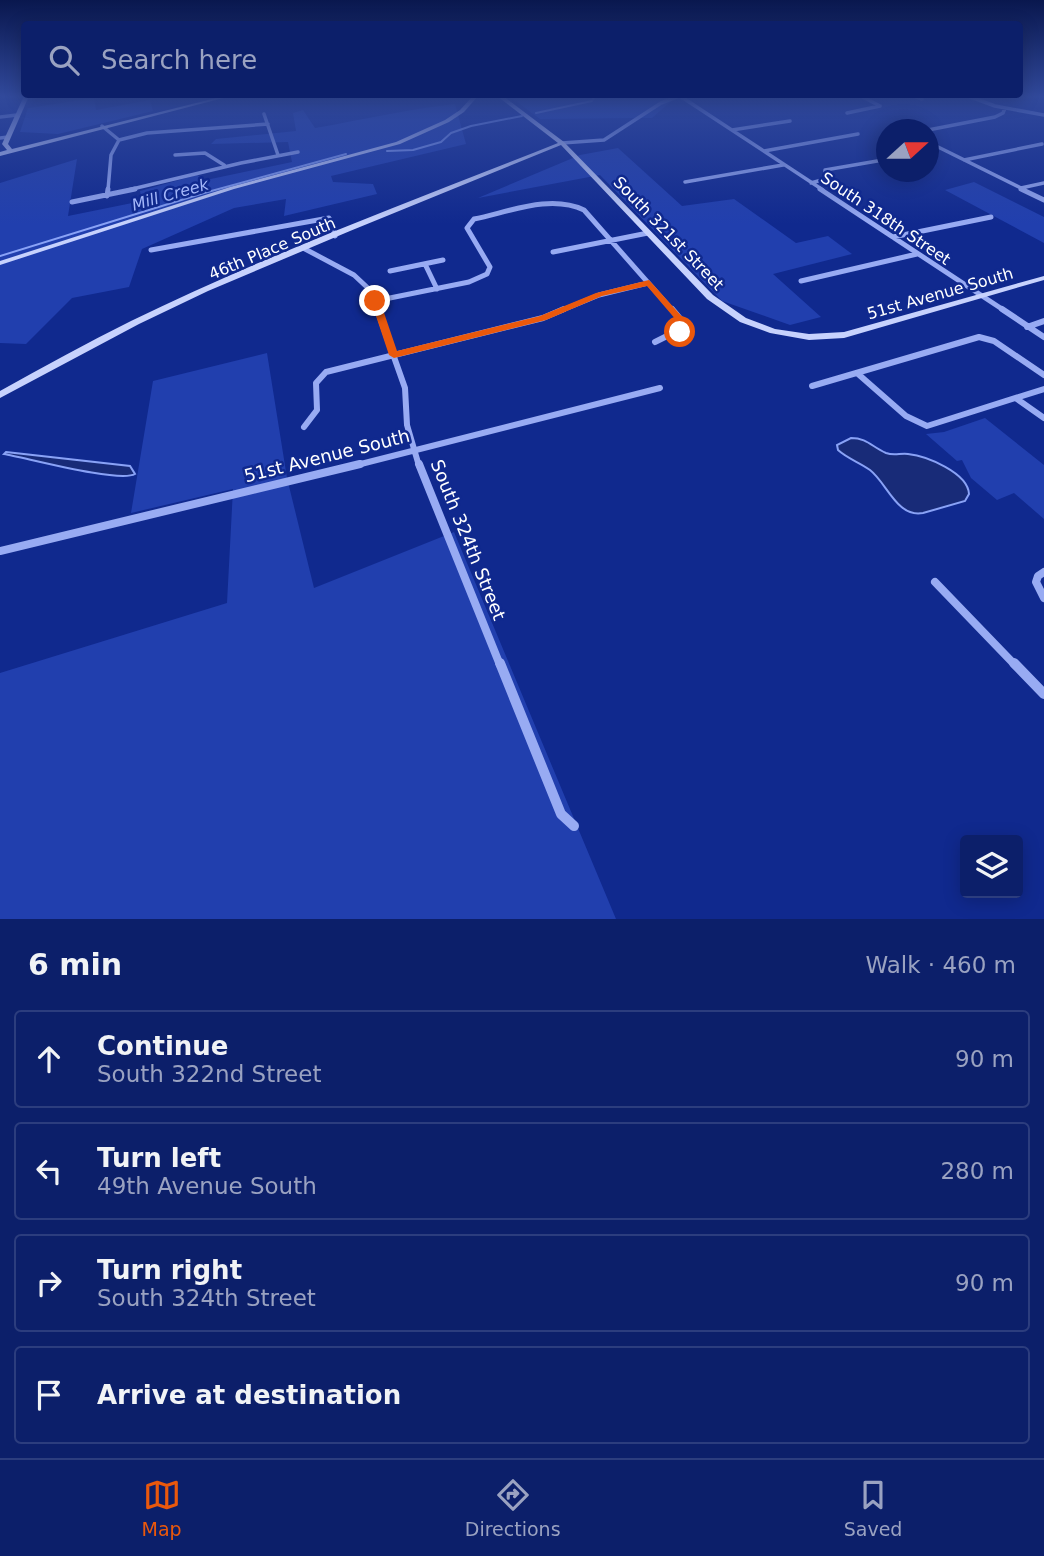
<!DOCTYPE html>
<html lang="en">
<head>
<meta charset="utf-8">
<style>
	body { margin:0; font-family:"DejaVu Sans",sans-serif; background:#1a2c72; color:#f1f3f6 }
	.controls { position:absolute; right:21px; bottom:21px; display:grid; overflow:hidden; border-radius:7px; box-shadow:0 4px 18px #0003 }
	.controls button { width:63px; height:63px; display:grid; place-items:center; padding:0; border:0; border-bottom:2px solid #2c3d7e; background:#0c1f6a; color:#f1f3f6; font:35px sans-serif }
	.compass { position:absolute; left:876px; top:119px; width:63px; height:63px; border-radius:50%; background:#0c1f6a; box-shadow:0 4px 18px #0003; rotate:69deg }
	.stop { position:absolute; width:21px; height:21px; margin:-16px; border:5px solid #ea580c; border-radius:50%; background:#fff }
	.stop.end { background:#ea580c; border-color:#fff; box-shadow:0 2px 7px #0008 }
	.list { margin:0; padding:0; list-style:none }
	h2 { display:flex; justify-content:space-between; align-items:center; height:91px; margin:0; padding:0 28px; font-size:30px }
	h2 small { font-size:23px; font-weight:400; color:#9aa2c1 }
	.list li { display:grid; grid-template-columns:46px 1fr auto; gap:21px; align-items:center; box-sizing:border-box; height:98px; margin:0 14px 14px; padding:0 14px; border:2px solid #2c3d7e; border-radius:7px }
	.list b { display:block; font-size:26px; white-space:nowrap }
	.list p { margin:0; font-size:23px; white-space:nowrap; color:#9aa2c1 }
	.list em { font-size:23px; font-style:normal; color:#9aa2c1 }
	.icon { flex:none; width:38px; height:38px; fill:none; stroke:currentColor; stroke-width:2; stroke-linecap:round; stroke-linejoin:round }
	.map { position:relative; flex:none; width:1044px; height:919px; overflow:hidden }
	.search { position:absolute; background:#0c1f6a; box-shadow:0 4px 18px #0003; left:21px; right:21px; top:21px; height:77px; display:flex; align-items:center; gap:18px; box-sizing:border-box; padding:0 24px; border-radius:7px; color:#9aa2c1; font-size:26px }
	.sheet { height:539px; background:#0c1f6a }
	nav { display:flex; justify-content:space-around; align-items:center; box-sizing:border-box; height:98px; border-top:2px solid #2c3d7e; background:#0c1f6a; font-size:19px; color:#9aa2c1 }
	nav a { display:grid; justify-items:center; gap:4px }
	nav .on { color:#ea580c }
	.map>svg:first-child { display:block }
	.green { fill:#213fae }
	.water { fill:#182b78; stroke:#89a2f6; stroke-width:2 }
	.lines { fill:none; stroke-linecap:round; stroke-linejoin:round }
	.stream { stroke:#89a2f6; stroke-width:2 }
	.street-far4 { stroke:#98abf3; stroke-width:3.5 }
	.street-far3 { stroke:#98abf3; stroke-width:5 }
	.street-far2 { stroke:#98abf3; stroke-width:6 }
	.street-far1 { stroke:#98abf3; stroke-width:8 }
	.street { stroke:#98abf3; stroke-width:10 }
	.secondary { fill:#c7d2fd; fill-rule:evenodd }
	.route { fill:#ea580c }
	.labels { text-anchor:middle; stroke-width:5; stroke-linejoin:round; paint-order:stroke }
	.far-water-label { font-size:16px; font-style:italic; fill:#a4b7fa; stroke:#10298e }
	.far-street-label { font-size:16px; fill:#fff; stroke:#10298e }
	.street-label { font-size:18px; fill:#fff; stroke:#10298e }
</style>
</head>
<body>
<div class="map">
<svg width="1044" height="919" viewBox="0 0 1044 919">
	<rect width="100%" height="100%" fill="#10298e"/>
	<path class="green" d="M 509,96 L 677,96 L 652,118 L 540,119 Z
		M 94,98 L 96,110 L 150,100 L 153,111 L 58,134 L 20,132 L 28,108 Z
		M 455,104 L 466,144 L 331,176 L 333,182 L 373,184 L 377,194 L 284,216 L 286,199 L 234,208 L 142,249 L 129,287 L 72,298 L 26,344 L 0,343 L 0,183 L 77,159 L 68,216 L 142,201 L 140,191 L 197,175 L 206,180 L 292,162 L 288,142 L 211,144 L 216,139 L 296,131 L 293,113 L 303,110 L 315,128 C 362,120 407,109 455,104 Z
		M 618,148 L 682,206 L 734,199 L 796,243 L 828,236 L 852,254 L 773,274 L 821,317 L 790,325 L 722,301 L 600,175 L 478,198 L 580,155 Z
		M 974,182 L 1044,217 L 1044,243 L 945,190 Z
		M 267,353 L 287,478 L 314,588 L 454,532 L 616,919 L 0,919 L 0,673 L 227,603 L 233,489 L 131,513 L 153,381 Z
		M 985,418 L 1044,465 L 1044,519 L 1014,493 L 997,500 L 971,478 L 962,460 L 957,461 L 926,434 L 944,432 Z"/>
	<path class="water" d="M 851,438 C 867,438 872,447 886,453 C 894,456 900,453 908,454 C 927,456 968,473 969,494 L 965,501 L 923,513 C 897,518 887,483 870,470 C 859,462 848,459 838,450 L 837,445 Z
		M 6,452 L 130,466 L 135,474 C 119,483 27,458 4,454 Z"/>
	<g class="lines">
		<path class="stream" d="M 1041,96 L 1044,96
			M 536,113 L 592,101 L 595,96
			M 387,151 L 413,150 L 441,142 L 451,133 L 471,126 L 522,116
			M 0,256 L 204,193 L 346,154"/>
		<path class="street-far4" d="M 680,96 L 823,190
			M 861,96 L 880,106
			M 914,96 L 922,99
			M 968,96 L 995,106 L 1044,115
			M 847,113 L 880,106
			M 264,114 L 278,155
			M 0,117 L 17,115
			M 102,126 L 119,140 L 111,155 L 108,190
			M 732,130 L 790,121
			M 928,130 L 995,117 L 1003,113 L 1005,108
			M 0,138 L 8,137
			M 119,140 L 147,133 L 268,124
			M 928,142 L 1025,190
			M 562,143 L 604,140 L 661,103 L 679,96
			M 764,151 L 858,134
			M 175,155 L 205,153 L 224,165
			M 964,160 L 1042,144
			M 685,182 L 783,165
			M 811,183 L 825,179 L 825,170 L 883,160 L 885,156
			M 1021,188 L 1044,183
			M 128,190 L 241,163 L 298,152"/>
		<path class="street-far3" d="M 820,189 L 1005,311
			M 1021,189 L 1044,200
			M 107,196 L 108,189
			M 72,202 L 135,189
			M 893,237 L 991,217
			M 305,249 L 354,275 L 370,290 L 377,311
			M 151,250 L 329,218 L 335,236
			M 553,252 L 648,233
			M 425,264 L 437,289
			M 390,271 L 443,260
			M 801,281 L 917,254
			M 375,301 L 469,282 L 487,274 L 490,267 L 467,228 L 474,219 C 509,212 550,194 584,210 L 673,311
			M 560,311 L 599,295 L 648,283"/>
		<path class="street-far2" d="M 377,309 L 405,388 L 407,425 L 419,466
			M 1002,309 L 1044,337
			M 1027,327 L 1044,321
			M 655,342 L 683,328 L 682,321 L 672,309
			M 857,373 L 906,416 L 927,426 L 1044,389
			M 812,386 L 979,337 L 994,341 L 1044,375
			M 1017,399 L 1044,418
			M 304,427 L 317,410 L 316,383 L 326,372 L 543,318 L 564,309
			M 353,466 L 660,388"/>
		<path class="street-far1" d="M 419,464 L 500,665
			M 0,551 L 360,464
			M 1044,572 L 1038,576 L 1036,582 L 1044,598
			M 935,582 L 1015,665"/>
		<path class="street" d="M 500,663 L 561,814 L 574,826
			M 1014,663 L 1044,694"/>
		<path class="secondary" d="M 24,96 L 29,96 L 8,144 L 12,149 L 224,96 L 231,96 L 0,156 L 0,152 L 7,150 L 2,144 Z
			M 473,96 L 478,96 L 464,112 L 449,122 L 400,144 L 234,189 L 0,265 L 0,261 L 230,187 L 396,142 L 445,120 L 460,110 Z
			M 497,96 L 503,96 L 564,142 L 713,295 L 746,318 L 775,329 L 809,334 L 844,332 L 1044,276 L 1044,280 L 844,338 L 809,340 L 770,333 L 740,322 L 707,299 L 561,145 L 350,231 L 208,291 L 139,324 L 0,398 L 0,391 C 43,367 87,343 131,321 C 270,253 415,200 558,143 Z"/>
	</g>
	<linearGradient id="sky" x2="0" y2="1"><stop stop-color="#09174e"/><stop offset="0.43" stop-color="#31499b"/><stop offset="1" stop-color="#31499b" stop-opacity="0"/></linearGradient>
	<rect width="1044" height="224" fill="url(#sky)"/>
	<path class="route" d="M 649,280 L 686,321 L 688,328 L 683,334 L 676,334 L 677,321 L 647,286 L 602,296 L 546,320 L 394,358 L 389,355 L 371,301 L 375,299 L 380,301 L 397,351 L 540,316 L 596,293 Z"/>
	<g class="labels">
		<g class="far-water-label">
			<text transform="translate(170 194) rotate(-16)" y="6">Mill Creek</text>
		</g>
		<g class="far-street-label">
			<text transform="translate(886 218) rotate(34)" y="6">South 318th Street</text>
			<text transform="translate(669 233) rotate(46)" y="6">South 321st Street</text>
			<text transform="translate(272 248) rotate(-23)" y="6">46th Place South</text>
			<text transform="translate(940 293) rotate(-16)" y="6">51st Avenue South</text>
		</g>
		<g class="street-label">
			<text transform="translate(327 456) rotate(-14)" y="6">51st Avenue South</text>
			<text transform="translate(468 540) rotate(68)" y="6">South 324th Street</text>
		</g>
	</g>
</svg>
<div class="controls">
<button><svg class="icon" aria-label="layers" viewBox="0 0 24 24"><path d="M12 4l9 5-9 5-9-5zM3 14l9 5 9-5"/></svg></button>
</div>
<svg class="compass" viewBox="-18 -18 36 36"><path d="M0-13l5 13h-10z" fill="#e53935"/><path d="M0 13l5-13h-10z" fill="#9aa2c1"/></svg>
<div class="stop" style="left:680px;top:332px"></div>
<div class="stop end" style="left:375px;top:301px"></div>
<div class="search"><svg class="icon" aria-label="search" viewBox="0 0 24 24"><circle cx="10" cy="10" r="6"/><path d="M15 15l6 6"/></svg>Search here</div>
</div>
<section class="sheet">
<h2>6 min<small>Walk · 460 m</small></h2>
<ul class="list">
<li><svg class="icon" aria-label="ahead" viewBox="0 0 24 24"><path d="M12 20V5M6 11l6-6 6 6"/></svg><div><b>Continue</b><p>South 322nd Street</p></div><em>90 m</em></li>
<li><svg class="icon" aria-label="left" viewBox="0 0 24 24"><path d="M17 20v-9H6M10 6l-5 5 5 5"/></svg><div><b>Turn left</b><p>49th Avenue South</p></div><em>280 m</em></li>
<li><svg class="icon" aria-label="right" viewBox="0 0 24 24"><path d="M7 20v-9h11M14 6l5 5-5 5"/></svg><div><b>Turn right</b><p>South 324th Street</p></div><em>90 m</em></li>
<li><svg class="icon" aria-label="arrive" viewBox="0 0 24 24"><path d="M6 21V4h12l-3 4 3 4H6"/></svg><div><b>Arrive at destination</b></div></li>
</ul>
</section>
<nav>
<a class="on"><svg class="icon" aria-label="map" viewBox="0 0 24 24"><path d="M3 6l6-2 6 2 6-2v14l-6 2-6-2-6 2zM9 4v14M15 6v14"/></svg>Map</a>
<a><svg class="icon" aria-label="directions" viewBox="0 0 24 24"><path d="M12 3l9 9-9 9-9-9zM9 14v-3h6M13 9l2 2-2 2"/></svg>Directions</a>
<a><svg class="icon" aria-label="saved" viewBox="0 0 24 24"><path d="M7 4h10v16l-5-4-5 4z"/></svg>Saved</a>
</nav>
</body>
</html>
